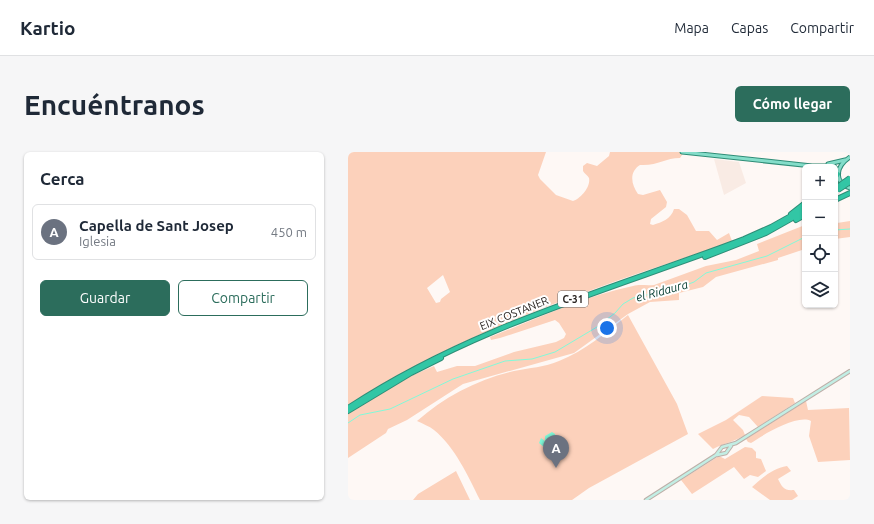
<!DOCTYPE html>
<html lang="es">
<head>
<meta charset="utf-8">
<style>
	body { margin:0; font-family:Ubuntu,sans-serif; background:#f6f6f7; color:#1f2937 }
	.controls { position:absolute; right:12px; top:12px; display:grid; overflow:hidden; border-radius:6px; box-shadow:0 1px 3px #0004 }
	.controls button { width:36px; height:36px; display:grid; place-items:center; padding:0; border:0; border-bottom:1px solid #e0e1e3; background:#fff; color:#1f2937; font:20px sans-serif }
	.you { position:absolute; left:259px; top:176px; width:14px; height:14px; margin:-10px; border:3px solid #fff; border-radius:50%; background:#1a73e8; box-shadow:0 0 0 6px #1a73e833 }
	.badge { display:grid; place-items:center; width:26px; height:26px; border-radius:50%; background:#2c6d5c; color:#fff; font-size:13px; font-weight:700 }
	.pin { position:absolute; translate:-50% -33px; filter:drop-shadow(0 1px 2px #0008) }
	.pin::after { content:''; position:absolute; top:21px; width:14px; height:12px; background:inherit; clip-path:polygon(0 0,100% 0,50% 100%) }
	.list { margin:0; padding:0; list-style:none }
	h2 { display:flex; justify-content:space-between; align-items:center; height:52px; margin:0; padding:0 16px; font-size:17px }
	h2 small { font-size:13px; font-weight:400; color:#747a83 }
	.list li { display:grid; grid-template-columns:26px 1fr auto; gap:12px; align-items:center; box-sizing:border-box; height:56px; margin:0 8px 8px; padding:0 8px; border:1px solid #e0e1e3; border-radius:6px }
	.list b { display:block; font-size:15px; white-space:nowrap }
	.list p { margin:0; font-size:13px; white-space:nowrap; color:#747a83 }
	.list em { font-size:13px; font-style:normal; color:#747a83 }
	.actions { display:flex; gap:8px; padding:12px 16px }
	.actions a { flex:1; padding:9px 0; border:1px solid #2c6d5c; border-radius:6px; text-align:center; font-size:14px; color:#2c6d5c }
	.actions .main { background:#2c6d5c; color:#fff }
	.icon { flex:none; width:22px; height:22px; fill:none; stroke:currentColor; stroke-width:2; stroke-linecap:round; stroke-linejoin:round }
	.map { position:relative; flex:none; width:502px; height:348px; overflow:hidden; border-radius:6px }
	header { display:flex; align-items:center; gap:24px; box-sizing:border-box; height:56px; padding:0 20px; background:#fff; border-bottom:1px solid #e0e1e3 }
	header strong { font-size:19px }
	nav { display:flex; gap:22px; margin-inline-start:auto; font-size:14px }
	.intro { display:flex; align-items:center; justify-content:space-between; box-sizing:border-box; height:96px; padding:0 24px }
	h1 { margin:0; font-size:28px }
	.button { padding:10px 18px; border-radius:6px; background:#2c6d5c; color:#fff; font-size:14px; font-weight:700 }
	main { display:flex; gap:24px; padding:0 24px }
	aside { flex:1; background:#fff; border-radius:6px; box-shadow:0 1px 3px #0004 }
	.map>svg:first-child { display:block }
	.built { fill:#f9ebe4 }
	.green { fill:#fcd1bb; fill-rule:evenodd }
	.water { fill:#81fad9 }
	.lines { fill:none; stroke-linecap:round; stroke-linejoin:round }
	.stream { stroke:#81fad9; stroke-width:1 }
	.secondary-casing { stroke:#bdafa8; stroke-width:4.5 }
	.primary-casing { stroke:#2f8d77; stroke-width:5 }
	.highway-casing { stroke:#2f8d77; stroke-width:6 }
	.secondary { stroke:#c2eee4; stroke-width:2.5 }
	.primary { stroke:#84ddc9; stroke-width:3 }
	.highway { stroke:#32c6a5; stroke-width:4 }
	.highway-bridge-casing { stroke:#2f8d77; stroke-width:6; stroke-linecap:butt }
	.highway-bridge { stroke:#32c6a5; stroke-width:4 }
	.labels { text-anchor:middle; stroke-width:4; stroke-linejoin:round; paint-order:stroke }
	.shield { fill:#fff; stroke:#696664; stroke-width:1 }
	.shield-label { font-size:10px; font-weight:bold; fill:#292421 }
	.street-label { font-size:11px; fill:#292421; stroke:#fff }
	.water-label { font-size:12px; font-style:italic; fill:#00392d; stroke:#fff }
</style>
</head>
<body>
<header>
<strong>Kartio</strong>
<nav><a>Mapa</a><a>Capas</a><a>Compartir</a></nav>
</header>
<div class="intro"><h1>Encuéntranos</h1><a class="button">Cómo llegar</a></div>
<main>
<aside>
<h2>Cerca<small></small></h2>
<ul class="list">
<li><span class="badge" style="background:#6b7280">A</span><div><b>Capella de Sant Josep</b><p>Iglesia</p></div><em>450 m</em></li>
</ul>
<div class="actions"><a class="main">Guardar</a><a>Compartir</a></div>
</aside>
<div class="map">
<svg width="502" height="348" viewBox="0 0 502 348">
	<rect width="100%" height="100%" fill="#fef8f5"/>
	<path class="built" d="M 366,7 L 391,10 L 398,31 L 376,43 Z"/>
	<path class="green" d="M 0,0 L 198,0 L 190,23 L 192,27 L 208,43 L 225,49 C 232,47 243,35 241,26 C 240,24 236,21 235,19 L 235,14 L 239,11 L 249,14 L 261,4 L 262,0 L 336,0 L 332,6 C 317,6 310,14 292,13 C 281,20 283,32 290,42 L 295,43 L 312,38 L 319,50 L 318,55 L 303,67 L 302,72 L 305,73 C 314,70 323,67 326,57 L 331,57 L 339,63 L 348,79 L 361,79 L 369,88 L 381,81 L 384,89 C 337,107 288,121 241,139 C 157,169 75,205 0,253 ZM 95,123 L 102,140 L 93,147 L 92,150 L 88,151 L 79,136 Z
		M 487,67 L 489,71 L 502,69 L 502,85 L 487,87 Z
		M 457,73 L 457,97 L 430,106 L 430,108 L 368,125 L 355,135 L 331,141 L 331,148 L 302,150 L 280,162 L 226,201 L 115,232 L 59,268 L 40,277 L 38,281 L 0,306 L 0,261 L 63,224 L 86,214 L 89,220 L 109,214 L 127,214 L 166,200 L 208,190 L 216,186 L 218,182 L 211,171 L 207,168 L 152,186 L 143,188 L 142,185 C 189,167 236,144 285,134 C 292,132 298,134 306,133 L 358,114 L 388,108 L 411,99 L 409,92 Z
		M 280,163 L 329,252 L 340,282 L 241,336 L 224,348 L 132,348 C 120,324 107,295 86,278 C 81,274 75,272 69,269 C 96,245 130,227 166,219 C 181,216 197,215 211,209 C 237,199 258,180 280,163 Z
		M 414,244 L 445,246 L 447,251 L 410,275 L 401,265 L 391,263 L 385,268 L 395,278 L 397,283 C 386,290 376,291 365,297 L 350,282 L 378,268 Z
		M 458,249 L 460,258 L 501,256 L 502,308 L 470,310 L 461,284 L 463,269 C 449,262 415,283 403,291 L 400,290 L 398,287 Z
		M 397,295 L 404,296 L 408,300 L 408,306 L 413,307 L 418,319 L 410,325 L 402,323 L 396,327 L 386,315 L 344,342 L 333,328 L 371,304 L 377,307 Z
		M 439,314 L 443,319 L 430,327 C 434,335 436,339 446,338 L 450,344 L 444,348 L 422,348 L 404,335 C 414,326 425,316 439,314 Z
		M 108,319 L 122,348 L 65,348 L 70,342 Z"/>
	<path class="water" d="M 204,280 L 207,282 C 208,290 212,296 202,300 L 191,291 L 193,286 L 197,289 L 197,284 Z"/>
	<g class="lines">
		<path class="stream" d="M 487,78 L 502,77
			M 0,271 L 12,263 L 42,257 L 105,227 L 157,209 L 184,207 L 207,200 L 249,175 L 267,161 L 275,152 L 285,146 L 330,136 L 346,130 L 358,121 L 419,104 L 457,85"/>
		<defs>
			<path id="secondary" d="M 369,303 L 378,301 L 383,294
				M 298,348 L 368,303 L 374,295 L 388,291 L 502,219"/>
			<path id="primary" d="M 334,0 L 464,14 L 486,14 L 490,19
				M 502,5 C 488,14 485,30 502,36
				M 480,12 L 497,8"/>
			<path id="highway" d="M 487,26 L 490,22
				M 487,48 L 502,41
				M 443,62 L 457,51
				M 448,68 L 457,63
				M 357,105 L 418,81 L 457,59
				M 0,256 C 125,174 259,139 396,87 L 423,75 L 457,56
				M 0,259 L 63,221 L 93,206"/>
		</defs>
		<use href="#secondary" class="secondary-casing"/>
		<use href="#primary" class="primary-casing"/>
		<use href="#highway" class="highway-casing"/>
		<use href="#secondary" class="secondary"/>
		<use href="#primary" class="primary"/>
		<use href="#highway" class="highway"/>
		<defs>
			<path id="highway-bridge" d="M 488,36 L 502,26
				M 490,38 L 502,30"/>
		</defs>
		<use href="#highway-bridge" class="highway-bridge-casing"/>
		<use href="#highway-bridge" class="highway-bridge"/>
	</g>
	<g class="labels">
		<rect class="shield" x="210" y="139" width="30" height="16" rx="3"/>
		<g class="shield-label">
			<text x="225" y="151">C-31</text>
		</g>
		<g class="street-label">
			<text transform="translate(166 161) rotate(-22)" y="4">EIX COSTANER</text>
		</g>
		<g class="water-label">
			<text transform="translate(314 139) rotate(-15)" y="4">el Ridaura</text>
		</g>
	</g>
</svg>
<div class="controls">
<button>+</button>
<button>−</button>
<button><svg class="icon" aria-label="locate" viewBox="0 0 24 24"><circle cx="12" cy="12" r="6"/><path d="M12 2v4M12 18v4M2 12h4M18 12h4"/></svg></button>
<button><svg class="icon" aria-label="layers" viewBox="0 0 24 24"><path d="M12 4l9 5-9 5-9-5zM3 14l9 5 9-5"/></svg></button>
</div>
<div class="you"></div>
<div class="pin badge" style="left:208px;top:316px;background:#6b7280">A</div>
</div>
</main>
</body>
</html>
